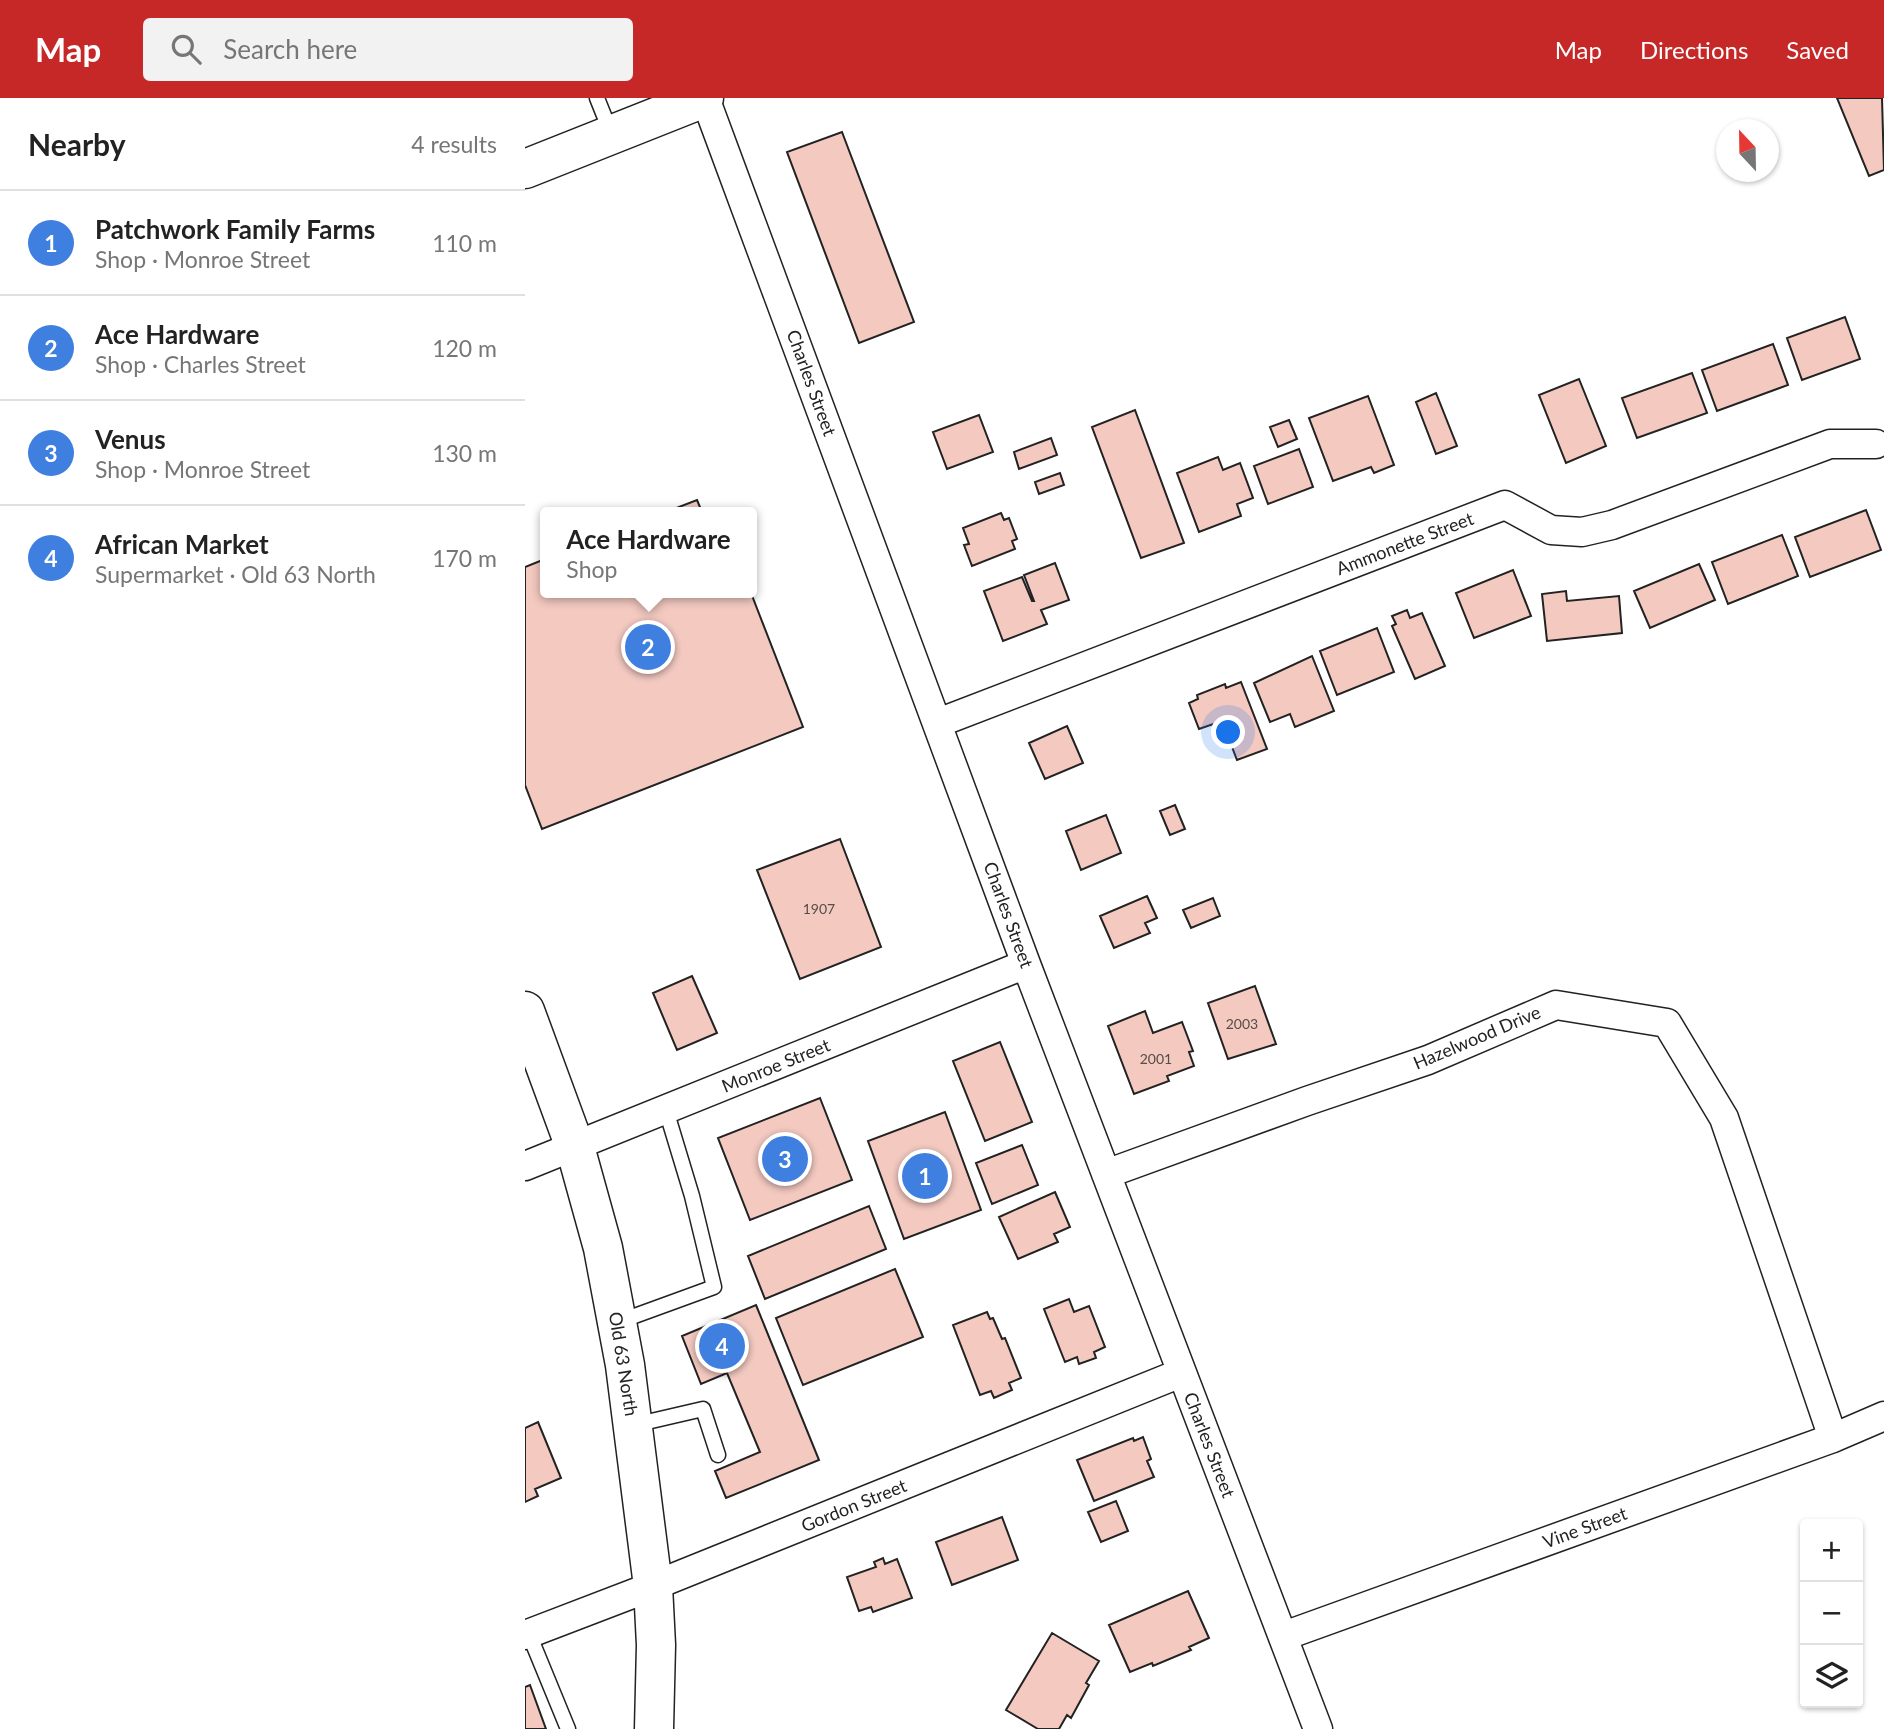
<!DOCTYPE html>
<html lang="en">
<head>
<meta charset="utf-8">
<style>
	body { margin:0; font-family:Lato,sans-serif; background:#f2f2f2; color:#222 }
	.controls { position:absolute; right:21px; bottom:21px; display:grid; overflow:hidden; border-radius:7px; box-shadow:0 2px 5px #0004 }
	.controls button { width:63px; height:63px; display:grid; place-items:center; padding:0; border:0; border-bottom:2px solid #e0e0e0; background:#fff; color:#222; font:35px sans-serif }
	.compass { position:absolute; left:1191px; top:21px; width:63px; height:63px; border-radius:50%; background:#fff; box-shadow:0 2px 5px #0004; rotate:338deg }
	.you { position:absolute; left:704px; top:635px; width:24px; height:24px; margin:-18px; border:5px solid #fff; border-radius:50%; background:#1a73e8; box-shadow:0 0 0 10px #1a73e833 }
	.badge { display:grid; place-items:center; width:46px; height:46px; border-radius:50%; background:#c62828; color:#fff; font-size:23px; font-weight:700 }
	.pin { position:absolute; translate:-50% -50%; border:4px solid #fff; box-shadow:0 2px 7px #0006 }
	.popup { position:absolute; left:15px; top:409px; width:217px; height:91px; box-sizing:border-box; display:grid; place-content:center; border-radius:7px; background:#fff; filter:drop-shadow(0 2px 5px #0005); font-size:23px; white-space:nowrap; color:#767676 }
	.popup b { font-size:26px; color:#222 }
	.popup::after { content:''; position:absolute; left:50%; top:100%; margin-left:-14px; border:14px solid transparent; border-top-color:#fff }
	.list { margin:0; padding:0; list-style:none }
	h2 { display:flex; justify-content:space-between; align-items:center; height:91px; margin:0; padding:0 28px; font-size:30px }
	h2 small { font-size:23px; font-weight:400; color:#767676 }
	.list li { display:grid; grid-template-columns:46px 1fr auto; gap:21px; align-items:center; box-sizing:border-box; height:105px; padding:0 28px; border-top:2px solid #e0e0e0 }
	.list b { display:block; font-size:26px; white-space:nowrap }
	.list p { margin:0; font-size:23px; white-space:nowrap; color:#767676 }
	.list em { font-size:23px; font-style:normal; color:#767676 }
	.icon { flex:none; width:38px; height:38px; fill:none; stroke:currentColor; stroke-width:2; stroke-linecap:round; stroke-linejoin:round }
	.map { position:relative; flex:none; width:1359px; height:1631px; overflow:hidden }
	header { display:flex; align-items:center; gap:42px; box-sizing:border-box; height:98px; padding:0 35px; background:#c62828; color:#fff }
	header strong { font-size:33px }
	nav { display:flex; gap:38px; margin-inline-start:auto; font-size:24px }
	.search { width:490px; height:63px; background:#f2f2f2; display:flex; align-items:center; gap:18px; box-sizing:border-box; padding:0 24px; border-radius:7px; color:#767676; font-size:26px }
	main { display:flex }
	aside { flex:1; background:#fff }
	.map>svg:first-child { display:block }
	.building { fill:#f3c9c0; stroke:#222; stroke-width:2 }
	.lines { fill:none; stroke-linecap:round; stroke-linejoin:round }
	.lane-casing { stroke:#222; stroke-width:17 }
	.street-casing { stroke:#222; stroke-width:31 }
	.secondary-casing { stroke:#222; stroke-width:41 }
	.primary-casing { stroke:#222; stroke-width:41 }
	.lane { stroke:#fff; stroke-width:14 }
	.street { stroke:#fff; stroke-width:28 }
	.secondary { stroke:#fff; stroke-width:38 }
	.primary { stroke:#fff; stroke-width:38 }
	.labels { text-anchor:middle; stroke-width:5; stroke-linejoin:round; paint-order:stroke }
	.number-label { font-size:14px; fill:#564c4a }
	.street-label { font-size:18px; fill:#222; stroke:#fff }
</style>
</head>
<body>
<header>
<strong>Map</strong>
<div class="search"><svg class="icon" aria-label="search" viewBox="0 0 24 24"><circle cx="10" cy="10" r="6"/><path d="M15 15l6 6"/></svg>Search here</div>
<nav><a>Map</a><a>Directions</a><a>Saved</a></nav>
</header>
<main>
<aside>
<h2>Nearby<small>4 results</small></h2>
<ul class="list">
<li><span class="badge" style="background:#3f7fe0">1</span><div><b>Patchwork Family Farms</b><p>Shop · Monroe Street</p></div><em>110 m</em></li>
<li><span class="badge" style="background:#3f7fe0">2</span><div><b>Ace Hardware</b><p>Shop · Charles Street</p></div><em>120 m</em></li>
<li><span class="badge" style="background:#3f7fe0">3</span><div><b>Venus</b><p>Shop · Monroe Street</p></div><em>130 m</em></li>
<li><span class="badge" style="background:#3f7fe0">4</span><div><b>African Market</b><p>Supermarket · Old 63 North</p></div><em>170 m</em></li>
</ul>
</aside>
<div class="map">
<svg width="1359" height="1631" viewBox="0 0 1359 1631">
	<rect width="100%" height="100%" fill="#fff"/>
	<path class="building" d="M 1312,0 L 1357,0 L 1359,72 L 1344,78 Z
		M 317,34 L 389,224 L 334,245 L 262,54 Z
		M 1320,219 L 1335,261 L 1277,282 L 1262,240 Z
		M 1248,246 L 1263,287 L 1192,313 L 1177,272 Z
		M 1167,275 L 1182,315 L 1112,340 L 1097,300 Z
		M 1054,281 L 1081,348 L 1041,365 L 1014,297 Z
		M 911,295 L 932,348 L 911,356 L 891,304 Z
		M 843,298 L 869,367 L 849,375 L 846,369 L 808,383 L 784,320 Z
		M 610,312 L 659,445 L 616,460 L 567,329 Z
		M 454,317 L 468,354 L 422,371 L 408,334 Z
		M 764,322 L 772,341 L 753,349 L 745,329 Z
		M 526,340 L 532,357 L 494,371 L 489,354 Z
		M 774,351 L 788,389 L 743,406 L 729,368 Z
		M 693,359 L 698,372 L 715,365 L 728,400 L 712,406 L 716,418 L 674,434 L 652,375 Z
		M 535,375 L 539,387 L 514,396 L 510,384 Z
		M 172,402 L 177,414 L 141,414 Z
		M 1341,412 L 1356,452 L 1285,479 L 1270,439 Z
		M 476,415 L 479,422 L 484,420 L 492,441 L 487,443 L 490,451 L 447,468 L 439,447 L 444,446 L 438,430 Z
		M 1257,437 L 1273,478 L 1203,506 L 1187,464 Z
		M 20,461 L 20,495 L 226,495 L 278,629 L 17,731 L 0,687 L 0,469 Z
		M 530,465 L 544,502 L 516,512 L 522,526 L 478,543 L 459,493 L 497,479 L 507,503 L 509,503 L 499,477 Z
		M 1174,466 L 1190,502 L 1125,530 L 1109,493 Z
		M 988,472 L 1006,518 L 949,540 L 931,495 Z
		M 1041,493 L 1042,503 L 1094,498 L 1097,535 L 1022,543 L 1017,496 Z
		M 882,512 L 885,520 L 897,515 L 920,568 L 890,581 L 867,528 L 871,526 L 867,518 Z
		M 852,530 L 869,574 L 812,597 L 795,553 Z
		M 787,558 L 809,613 L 770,629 L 765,616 L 745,624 L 729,585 Z
		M 716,584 L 742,651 L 712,662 L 697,623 L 674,631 L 664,605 L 673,601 L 672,597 L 700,586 L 701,590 Z
		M 542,628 L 558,665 L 520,681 L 504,645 Z
		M 650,707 L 660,731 L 645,737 L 635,713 Z
		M 581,717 L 596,755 L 556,772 L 541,733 Z
		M 315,741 L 356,849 L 275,881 L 232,772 Z
		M 622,798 L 632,820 L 620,825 L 625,835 L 589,850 L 575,818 Z
		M 688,800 L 695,818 L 666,830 L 658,812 Z
		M 167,878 L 192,935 L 152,952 L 128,895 Z
		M 730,888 L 751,946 L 703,961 L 683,905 Z
		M 620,913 L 628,935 L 657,924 L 668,953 L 664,954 L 669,968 L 642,978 L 644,983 L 609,996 L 583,928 Z
		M 475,944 L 507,1024 L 460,1043 L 428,963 Z
		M 295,1000 L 327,1082 L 225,1122 L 193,1040 Z
		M 420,1014 L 456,1112 L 379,1141 L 343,1043 Z
		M 497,1047 L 513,1087 L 467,1106 L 451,1065 Z
		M 530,1094 L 545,1129 L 529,1136 L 533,1144 L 493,1161 L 474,1119 Z
		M 344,1108 L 361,1151 L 240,1201 L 223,1158 Z
		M 370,1171 L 398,1239 L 278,1287 L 251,1220 Z
		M 544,1201 L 549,1214 L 564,1208 L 580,1249 L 569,1254 L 571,1260 L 554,1266 L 552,1259 L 540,1264 L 519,1211 Z
		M 231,1207 L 294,1362 L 201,1400 L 190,1373 L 235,1354 L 202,1275 L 176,1286 L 157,1238 Z
		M 462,1214 L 465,1221 L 468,1220 L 477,1241 L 480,1240 L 496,1280 L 484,1285 L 487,1292 L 469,1300 L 466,1293 L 455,1297 L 428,1227 Z
		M 13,1324 L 36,1380 L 10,1391 L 13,1398 L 0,1404 L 0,1330 Z
		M 618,1339 L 626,1361 L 622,1363 L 629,1379 L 569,1403 L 552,1362 L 608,1340 L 609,1343 Z
		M 591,1403 L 603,1433 L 576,1444 L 563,1414 Z
		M 477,1419 L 493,1462 L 427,1487 L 411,1444 Z
		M 358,1460 L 360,1466 L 372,1461 L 387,1500 L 348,1514 L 346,1509 L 334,1513 L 322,1479 L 351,1469 L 349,1464 Z
		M 663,1493 L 684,1540 L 664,1549 L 666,1552 L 628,1568 L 627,1565 L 605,1574 L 584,1527 Z
		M 527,1535 L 574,1563 L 561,1585 L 564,1587 L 546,1620 L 542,1617 L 534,1631 L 513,1631 L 481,1612 Z
		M 5,1587 L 21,1631 L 0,1631 L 0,1589 Z"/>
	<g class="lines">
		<defs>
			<path id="lane" d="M 72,0 L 86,35
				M 93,1224 L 189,1189 L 167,1098 L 141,1012
				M 109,1327 L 178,1311 L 193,1357
				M 4,1536 L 43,1631"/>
			<path id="street" d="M 180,0 L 501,866 L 793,1631
				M 413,625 L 980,407 L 1026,432 L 1057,434 L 1087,427 L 1305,346 L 1351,346
				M 0,1068 L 501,866
				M 581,1076 L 782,1003 L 903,962 L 1031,907 L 1142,925 L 1199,1020 L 1308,1340
				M 0,1537 L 128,1488 L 656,1275
				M 759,1538 L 1308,1340 L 1359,1318"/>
			<path id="secondary" d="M 0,913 L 50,1049 L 78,1150 L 100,1267 L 128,1488 L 131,1547 L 129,1631"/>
			<path id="primary" d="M 0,71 L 179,0"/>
		</defs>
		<use href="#lane" class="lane-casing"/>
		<use href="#street" class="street-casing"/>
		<use href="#secondary" class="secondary-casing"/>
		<use href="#primary" class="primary-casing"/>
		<use href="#lane" class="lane"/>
		<use href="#street" class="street"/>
		<use href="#secondary" class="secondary"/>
		<use href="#primary" class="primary"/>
	</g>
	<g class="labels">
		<g class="number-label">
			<text x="294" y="816">1907</text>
			<text x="717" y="931">2003</text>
			<text x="631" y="966">2001</text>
		</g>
		<g class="street-label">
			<text transform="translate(286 285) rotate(70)" y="6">Charles Street</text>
			<text transform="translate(880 446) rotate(-21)" y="6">Ammonette Street</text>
			<text transform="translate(483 817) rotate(70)" y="6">Charles Street</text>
			<text transform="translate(952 940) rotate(-23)" y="6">Hazelwood Drive</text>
			<text transform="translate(251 968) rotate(-22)" y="6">Monroe Street</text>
			<text transform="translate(98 1266) rotate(81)" y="6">Old 63 North</text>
			<text transform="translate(684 1347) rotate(69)" y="6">Charles Street</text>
			<text transform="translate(329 1408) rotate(-22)" y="6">Gordon Street</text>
			<text transform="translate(1060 1430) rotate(-20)" y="6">Vine Street</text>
		</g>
	</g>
</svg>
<div class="controls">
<button>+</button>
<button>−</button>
<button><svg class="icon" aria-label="layers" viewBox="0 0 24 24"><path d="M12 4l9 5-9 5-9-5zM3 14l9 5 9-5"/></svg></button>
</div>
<svg class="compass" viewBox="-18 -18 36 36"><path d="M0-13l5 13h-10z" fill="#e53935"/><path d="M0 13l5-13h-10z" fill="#767676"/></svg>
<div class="you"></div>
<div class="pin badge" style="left:400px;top:1078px;background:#3f7fe0">1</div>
<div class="pin badge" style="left:123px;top:549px;background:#3f7fe0">2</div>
<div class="popup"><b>Ace Hardware</b>Shop</div>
<div class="pin badge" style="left:260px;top:1061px;background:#3f7fe0">3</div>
<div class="pin badge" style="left:197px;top:1248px;background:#3f7fe0">4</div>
</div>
</main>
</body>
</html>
